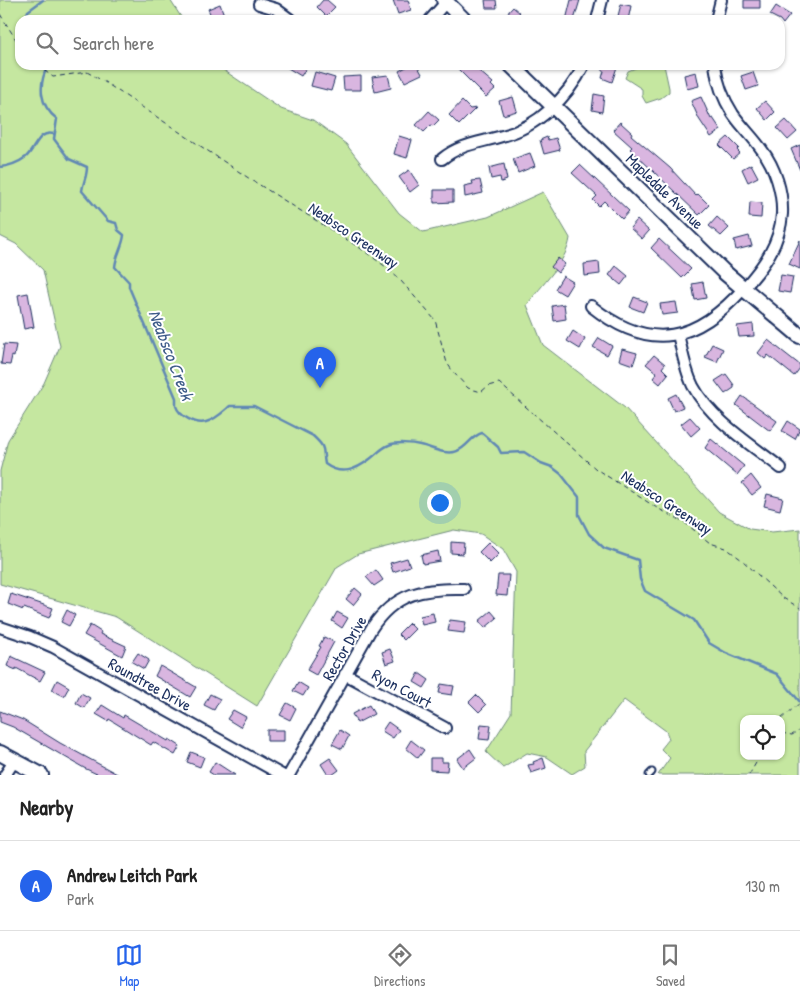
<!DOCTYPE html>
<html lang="en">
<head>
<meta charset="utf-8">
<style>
	body { margin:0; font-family:"Patrick Hand",sans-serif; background:#f6f6f6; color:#222 }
	.controls { position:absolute; right:15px; bottom:15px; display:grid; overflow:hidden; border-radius:10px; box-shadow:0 1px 4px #0004 }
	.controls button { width:45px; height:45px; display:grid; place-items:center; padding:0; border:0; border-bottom:1px solid #e0e0e0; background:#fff; color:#222; font:25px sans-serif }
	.you { position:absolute; left:439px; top:502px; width:18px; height:18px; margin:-12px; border:4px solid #fff; border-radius:50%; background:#1a73e8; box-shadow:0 0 0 8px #1a73e833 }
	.badge { display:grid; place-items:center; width:32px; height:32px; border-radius:50%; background:#2563eb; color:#fff; font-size:16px; font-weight:700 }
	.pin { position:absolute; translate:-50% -41px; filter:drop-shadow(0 1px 2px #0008) }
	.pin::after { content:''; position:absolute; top:26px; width:18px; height:15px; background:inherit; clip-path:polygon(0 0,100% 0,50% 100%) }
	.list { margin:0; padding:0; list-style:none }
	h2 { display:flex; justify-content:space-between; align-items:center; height:65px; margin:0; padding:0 20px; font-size:21px }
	h2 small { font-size:16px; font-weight:400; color:#767676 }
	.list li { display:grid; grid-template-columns:32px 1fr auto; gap:15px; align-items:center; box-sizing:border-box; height:90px; padding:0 20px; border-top:1px solid #e0e0e0 }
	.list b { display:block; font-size:19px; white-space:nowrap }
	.list p { margin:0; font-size:16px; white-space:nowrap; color:#767676 }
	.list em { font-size:16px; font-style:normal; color:#767676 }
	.icon { flex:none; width:28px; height:28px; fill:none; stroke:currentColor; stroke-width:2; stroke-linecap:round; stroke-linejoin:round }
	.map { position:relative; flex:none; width:800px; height:775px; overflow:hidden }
	.search { position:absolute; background:#fff; box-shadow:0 1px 4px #0004; left:15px; right:15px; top:15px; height:55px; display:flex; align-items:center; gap:12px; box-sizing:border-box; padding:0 18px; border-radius:15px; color:#767676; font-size:19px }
	.sheet { height:155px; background:#fff }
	nav { display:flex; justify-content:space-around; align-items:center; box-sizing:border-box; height:70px; border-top:1px solid #e0e0e0; background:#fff; font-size:14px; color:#767676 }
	nav a { display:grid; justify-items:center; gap:2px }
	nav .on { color:#2563eb }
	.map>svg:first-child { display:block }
	.green { fill:#c5e7a0; stroke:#708b7f; fill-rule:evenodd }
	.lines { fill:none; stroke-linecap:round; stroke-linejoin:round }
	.stream { stroke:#6188b4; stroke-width:2.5 }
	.building { fill:#d9b6e0; stroke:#1b2f5e }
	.lane-casing { stroke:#1b2f5e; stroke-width:9 }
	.street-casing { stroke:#1b2f5e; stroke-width:14 }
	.secondary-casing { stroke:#1b2f5e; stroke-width:18 }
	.path { stroke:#1b2f5e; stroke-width:1; stroke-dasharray:5 4; stroke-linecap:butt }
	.lane { stroke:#fff; stroke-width:5 }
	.street { stroke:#fff; stroke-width:10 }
	.secondary { stroke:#fff; stroke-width:14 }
	.labels { text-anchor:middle; stroke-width:4; stroke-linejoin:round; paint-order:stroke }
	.street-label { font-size:16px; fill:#1b2f5e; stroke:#fff }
	.water-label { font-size:18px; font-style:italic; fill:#3e5c89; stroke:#fff }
</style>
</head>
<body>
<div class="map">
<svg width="800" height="775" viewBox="0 0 800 775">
	<rect width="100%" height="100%" fill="#fff"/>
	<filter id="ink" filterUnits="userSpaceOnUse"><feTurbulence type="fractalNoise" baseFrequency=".02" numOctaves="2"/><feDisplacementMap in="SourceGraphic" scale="10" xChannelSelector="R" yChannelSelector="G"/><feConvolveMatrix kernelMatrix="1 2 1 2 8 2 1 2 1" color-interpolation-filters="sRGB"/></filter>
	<g filter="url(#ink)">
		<path class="green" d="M 0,0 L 170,0 L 183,20 L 20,20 L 20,65 L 216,65 L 281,109 L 313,120 L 346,144 L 399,213 L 423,232 L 488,217 L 543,192 L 570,238 C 567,262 541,285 527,305 L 543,345 L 625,408 L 719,512 L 750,529 L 772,532 L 800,529 L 800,775 L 658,775 L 670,758 L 661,749 L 669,739 L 666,731 L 624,700 L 584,751 L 585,766 L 572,774 L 547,757 L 527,753 L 503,768 L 486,752 L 511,713 L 516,572 L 503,549 L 481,534 L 454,530 L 358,554 L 337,567 L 257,706 L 116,617 L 0,584 L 0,471 L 8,440 L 44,383 L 60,346 L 43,270 L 16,244 L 0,236 ZM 744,719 L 781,719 L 781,756 L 744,756 Z
			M 643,65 L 664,65 L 669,88 L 669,92 L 661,98 L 646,103 L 642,96 L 642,89 L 625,78 L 628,71 Z"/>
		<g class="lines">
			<path class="stream" d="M 25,20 L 28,11 L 43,0
				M 48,65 C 38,85 39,105 57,119 L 54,139 L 69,159 L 87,167 C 87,177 83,182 82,191 L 108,221 L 116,223 L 118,230 L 124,235 C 123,246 116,255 115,267 L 129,282 L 129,287 L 176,398 C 176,399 176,405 176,406 C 179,416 196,425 206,422 C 215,420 223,412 230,406 L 254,406 L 313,436 C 327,449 322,448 325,464 C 341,476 356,470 370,459 C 377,454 381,448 389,445 C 396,442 412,443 420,445 C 431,447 445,456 457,451 C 468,447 471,436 482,433 L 498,447 L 501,453 L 524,452 L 541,463 L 552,467 L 561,474 L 579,497 L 579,515 L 589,534 L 604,548 L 638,560 L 640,579 L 645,591 L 694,620 L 709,643 L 726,653 L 777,674 L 800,702
				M 0,167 C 9,166 18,163 26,157 C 36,148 38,130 54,134"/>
		</g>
		<path class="building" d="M 323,0 L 327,0 L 335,7 L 326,16 L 317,7 Z
			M 393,0 L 408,0 L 411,10 L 398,14 Z
			M 485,0 L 496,0 L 497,8 L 486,8 Z
			M 571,0 L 580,0 L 574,20 L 566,20 Z
			M 744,0 L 760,0 L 760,8 L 744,8 Z
			M 220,4 L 226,20 L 213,20 L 208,9 Z
			M 621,4 L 631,6 L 628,20 L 617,20 Z
			M 776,6 L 790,15 L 783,24 L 780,20 L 770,15 Z
			M 513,7 L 520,13 L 514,20 L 501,20 Z
			M 283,65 L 308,65 L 301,76 Z
			M 410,65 L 417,65 L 422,74 L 405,82 L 399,71 Z
			M 454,65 L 472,65 L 493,83 L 491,85 L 495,89 L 486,97 Z
			M 604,65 L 617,67 L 612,82 L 602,78 L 604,71 L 602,71 Z
			M 315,72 L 335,78 L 331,91 L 311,86 Z
			M 696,72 L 699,86 L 687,89 L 684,75 Z
			M 753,72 L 758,86 L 746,90 L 741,76 Z
			M 388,75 L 391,88 L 375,92 L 372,77 Z
			M 361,76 L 361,90 L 344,90 L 343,77 Z
			M 594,94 L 604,96 L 602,112 L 592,110 Z
			M 513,97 L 517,111 L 503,115 L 499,101 Z
			M 701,97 L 711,119 L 713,118 L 721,130 L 711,137 L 699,119 L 691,101 Z
			M 462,101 L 470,109 L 476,108 L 459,125 L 449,115 Z
			M 765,101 L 775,112 L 767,120 L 757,108 Z
			M 429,111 L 439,120 L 433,126 L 431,125 L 424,132 L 416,125 Z
			M 786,120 L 797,132 L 788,140 L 777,128 Z
			M 620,122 L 632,133 L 631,135 L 670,168 L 696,196 L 698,194 L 709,205 L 699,215 L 630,149 L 632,147 L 613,130 Z
			M 399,136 L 412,140 L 407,158 L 394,154 Z
			M 547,137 L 548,140 L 556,138 L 560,150 L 544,154 L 540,140 Z
			M 728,137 L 739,148 L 737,150 L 740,153 L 733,159 L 719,145 Z
			M 800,145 L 800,170 L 791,149 Z
			M 530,153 L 535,166 L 518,173 L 513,159 Z
			M 504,164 L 507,180 L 501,182 L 500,177 L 491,179 L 489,168 Z
			M 751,164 L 758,177 L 748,182 L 742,169 Z
			M 580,165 L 629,211 L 622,219 L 604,201 L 599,206 L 593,200 L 597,196 L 572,173 Z
			M 409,170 L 419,185 L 410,192 L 399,177 Z
			M 480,180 L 483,193 L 465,197 L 464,186 L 473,184 L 472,181 Z
			M 434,190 L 453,190 L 453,202 L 434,203 Z
			M 750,202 L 762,203 L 761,218 L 749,217 Z
			M 717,217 L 729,228 L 721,236 L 709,226 Z
			M 637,220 L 649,231 L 642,239 L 630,228 Z
			M 749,236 L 752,246 L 736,250 L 734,240 Z
			M 659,239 L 691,269 L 682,278 L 651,248 Z
			M 800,240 L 800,269 L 789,264 Z
			M 558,258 L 565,264 L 558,273 L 551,267 Z
			M 599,262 L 600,274 L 585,276 L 584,264 Z
			M 616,266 L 628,276 L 621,285 L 609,275 Z
			M 781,275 L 793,277 L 790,293 L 778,291 Z
			M 563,276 L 573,282 L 565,295 L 555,289 Z
			M 703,282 L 706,298 L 695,300 L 692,284 Z
			M 28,293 L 34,327 L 24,329 L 18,295 Z
			M 634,297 L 647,302 L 643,312 L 630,307 Z
			M 676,302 L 678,313 L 662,315 L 660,304 Z
			M 564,304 L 566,319 L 554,321 L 552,306 Z
			M 753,324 L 754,336 L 739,337 L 737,326 Z
			M 573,331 L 585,339 L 580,349 L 567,341 Z
			M 599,338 L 612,346 L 607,355 L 593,347 Z
			M 768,340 L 800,365 L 800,368 L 794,376 L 768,355 L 765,359 L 758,353 Z
			M 4,344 L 16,345 L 14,357 L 12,356 L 10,365 L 1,364 Z
			M 712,344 L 723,349 L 717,362 L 705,357 Z
			M 622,349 L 637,353 L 633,365 L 619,360 Z
			M 654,355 L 665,364 L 662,368 L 668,374 L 660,384 L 653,378 L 657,373 L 646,364 Z
			M 726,374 L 734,385 L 734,388 L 725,394 L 715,381 Z
			M 676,394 L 683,407 L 674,411 L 668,398 Z
			M 742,396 L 777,421 L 770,431 L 736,405 Z
			M 690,417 L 700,428 L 691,436 L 681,424 Z
			M 788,421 L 800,429 L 795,439 L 782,431 Z
			M 711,439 L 744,466 L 737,475 L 705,448 Z
			M 751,475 L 761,488 L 752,495 L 742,483 Z
			M 767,494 L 783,498 L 780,510 L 764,506 Z
			M 451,542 L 464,543 L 463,554 L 451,553 Z
			M 488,543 L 499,554 L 490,563 L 479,552 Z
			M 438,551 L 440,561 L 423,564 L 421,555 Z
			M 407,558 L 410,566 L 393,572 L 390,563 Z
			M 376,570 L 383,580 L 374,586 L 366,577 Z
			M 498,575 L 509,575 L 507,596 L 496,595 Z
			M 355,588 L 362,594 L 353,605 L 346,599 Z
			M 11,594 L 53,608 L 49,618 L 24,608 L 23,610 L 8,604 Z
			M 67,610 L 75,615 L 69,626 L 61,622 Z
			M 491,611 L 497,618 L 485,628 L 479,621 Z
			M 337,612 L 348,618 L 342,628 L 332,621 Z
			M 433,613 L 435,622 L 422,625 L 420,616 Z
			M 450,620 L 466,622 L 464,633 L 448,631 Z
			M 409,623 L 415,629 L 404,640 L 398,634 Z
			M 90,625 L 101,632 L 100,634 L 126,646 L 122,656 L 84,635 Z
			M 324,637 L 334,642 L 316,675 L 307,670 L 321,647 L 319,646 Z
			M 390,649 L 395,661 L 386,664 L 382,652 Z
			M 138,653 L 149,660 L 144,669 L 132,662 Z
			M 11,656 L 45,672 L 40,681 L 16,668 L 16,670 L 7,666 Z
			M 160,666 L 196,687 L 190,697 L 155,676 Z
			M 419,673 L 429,680 L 424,688 L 414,682 Z
			M 57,680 L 69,687 L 64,696 L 52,690 Z
			M 298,682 L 308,688 L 303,696 L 293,691 Z
			M 441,684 L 454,686 L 452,695 L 439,693 Z
			M 81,693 L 90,698 L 84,708 L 76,703 Z
			M 210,694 L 220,699 L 214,710 L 204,705 Z
			M 476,695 L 486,705 L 479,712 L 469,702 Z
			M 287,703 L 296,708 L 290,720 L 280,715 Z
			M 102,705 L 123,718 L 124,715 L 168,741 L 169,739 L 180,746 L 175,755 L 153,742 L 151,745 L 109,719 L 108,721 L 96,714 Z
			M 369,705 L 374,714 L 357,723 L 352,714 Z
			M 233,710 L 246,717 L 240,727 L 227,719 Z
			M 0,711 L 23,720 L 60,743 L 119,775 L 99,775 L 84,768 L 13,727 L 0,722 Z
			M 388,722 L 399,730 L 393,738 L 382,731 Z
			M 481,724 L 491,725 L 489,740 L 479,739 Z
			M 267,730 L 284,730 L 284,741 L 267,741 Z
			M 340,730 L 349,736 L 342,749 L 332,744 Z
			M 411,740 L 424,750 L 418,758 L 406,748 Z
			M 470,749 L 476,758 L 463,768 L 457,759 Z
			M 191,752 L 204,757 L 200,767 L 187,762 Z
			M 330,758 L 339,770 L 332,775 L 328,775 L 321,764 Z
			M 430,758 L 442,758 L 442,762 L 448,762 L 447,771 L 430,770 Z
			M 543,758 L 546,768 L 531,773 L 528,765 L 534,764 L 533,762 Z
			M 215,762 L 235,775 L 214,775 L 209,772 Z"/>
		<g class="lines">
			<defs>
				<path id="lane" d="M 649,775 L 652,772"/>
				<path id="street" d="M 259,4 L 276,9 L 291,20
					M 430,20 L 448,0
					M 597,20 L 602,0
					M 716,20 L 721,0
					M 442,159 C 460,144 480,143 502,136 C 538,127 568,97 584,65
					M 591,306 C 651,354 697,341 745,287 C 764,266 780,243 782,214 C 783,192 775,167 762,150 C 753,137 742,127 733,114 C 724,100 717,82 715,65
					M 678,334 C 682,351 685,370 693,386 C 711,420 752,445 781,468
					M 0,627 L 30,637 L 53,647 L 282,775
					M 345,674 L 445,728
					M 5,775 L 15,760
					M 289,775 L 371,629 C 395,592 424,588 464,589"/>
				<path id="secondary" d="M 444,0 L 464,20
					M 511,65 L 724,272 L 800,336
					M 0,753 L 41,775"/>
			</defs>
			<use href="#lane" class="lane-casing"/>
			<use href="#street" class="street-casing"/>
			<use href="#secondary" class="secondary-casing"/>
			<path class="path" d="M 0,14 L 20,46
				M 37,65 L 53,77 L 87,72 L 103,81 L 247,177 L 360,248 L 386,267 L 401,281 L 435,320 L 447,363 L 454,373 L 468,388 L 481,392 L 488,386 L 499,383 L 596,469 L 657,508 L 684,522 L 710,543 L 726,548 L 742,560 L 783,598 L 800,608
				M 781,719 L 800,703
				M 781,733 L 792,735 L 800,730
				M 749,775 L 760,756"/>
			<use href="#lane" class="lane"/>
			<use href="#street" class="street"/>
			<use href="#secondary" class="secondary"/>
		</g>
	</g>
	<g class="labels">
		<g class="street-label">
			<text transform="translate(665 191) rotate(44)" y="6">Mapledale Avenue</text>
			<text transform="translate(354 235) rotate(34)" y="6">Neabsco Greenway</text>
			<text transform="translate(667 502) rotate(33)" y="6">Neabsco Greenway</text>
			<text transform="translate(344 648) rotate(-60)" y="6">Rector Drive</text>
			<text transform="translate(150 684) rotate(29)" y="6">Roundtree Drive</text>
			<text transform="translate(402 688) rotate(28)" y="6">Ryon Court</text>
		</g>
		<g class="water-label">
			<text transform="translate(171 355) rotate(69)" y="6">Neabsco Creek</text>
		</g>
	</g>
</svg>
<div class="controls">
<button><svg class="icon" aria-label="locate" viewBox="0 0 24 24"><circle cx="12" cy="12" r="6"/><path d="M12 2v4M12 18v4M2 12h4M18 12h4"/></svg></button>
</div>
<div class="you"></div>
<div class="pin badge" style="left:320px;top:388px">A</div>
<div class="search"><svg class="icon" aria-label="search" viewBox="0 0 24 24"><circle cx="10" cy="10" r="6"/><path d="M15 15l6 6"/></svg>Search here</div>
</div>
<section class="sheet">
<h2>Nearby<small></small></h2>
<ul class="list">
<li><span class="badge">A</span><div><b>Andrew Leitch Park</b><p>Park</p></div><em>130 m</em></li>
</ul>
</section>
<nav>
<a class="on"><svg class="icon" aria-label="map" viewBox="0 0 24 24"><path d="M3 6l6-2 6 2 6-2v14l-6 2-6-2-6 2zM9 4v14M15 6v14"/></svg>Map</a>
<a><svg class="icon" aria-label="directions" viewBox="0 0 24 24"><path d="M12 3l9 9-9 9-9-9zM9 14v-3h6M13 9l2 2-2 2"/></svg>Directions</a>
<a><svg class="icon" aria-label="saved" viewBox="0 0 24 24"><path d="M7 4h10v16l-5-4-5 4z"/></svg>Saved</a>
</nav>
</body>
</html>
